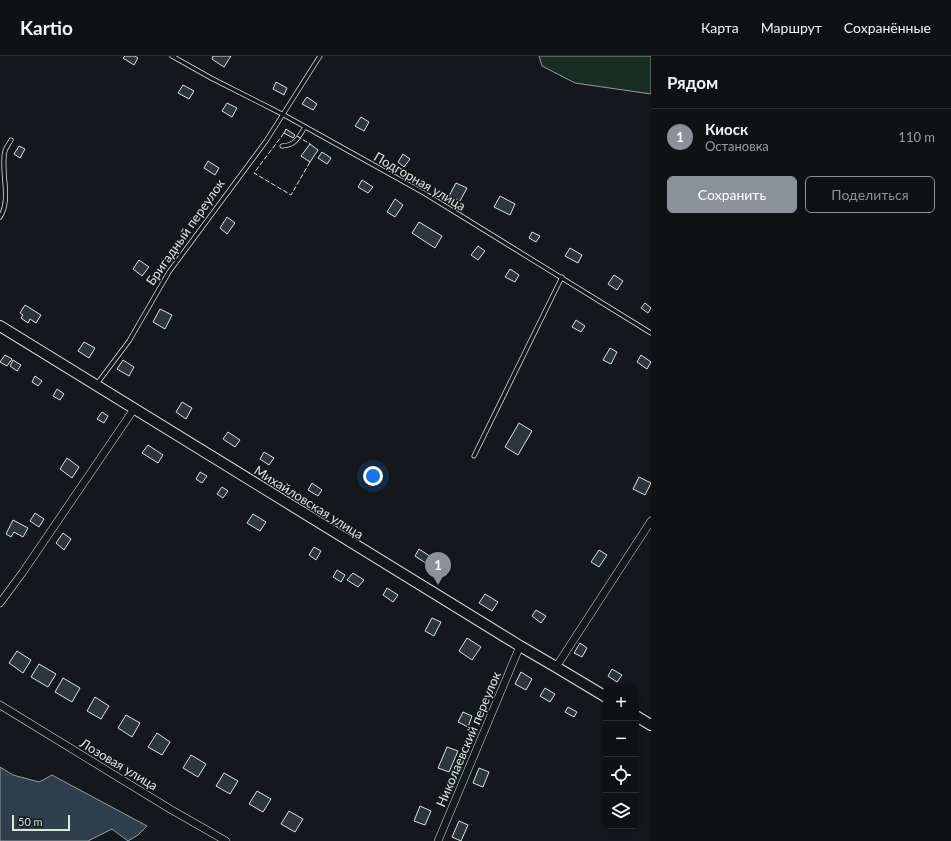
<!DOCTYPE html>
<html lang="ru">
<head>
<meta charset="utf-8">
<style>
	body { margin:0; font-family:Lato,sans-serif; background:#181b1e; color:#f1f3f6 }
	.controls { position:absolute; right:12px; bottom:12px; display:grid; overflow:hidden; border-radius:6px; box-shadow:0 2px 6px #0003 }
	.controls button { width:36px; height:36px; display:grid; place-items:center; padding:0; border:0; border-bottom:1px solid #2f3234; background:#0f1215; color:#f1f3f6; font:20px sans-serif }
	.scale { position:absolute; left:12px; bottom:10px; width:58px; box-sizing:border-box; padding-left:4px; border:2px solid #d8e6dc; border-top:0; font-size:11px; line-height:14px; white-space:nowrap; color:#d8e6dc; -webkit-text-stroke:3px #14181c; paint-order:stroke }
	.you { position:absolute; left:373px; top:420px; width:14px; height:14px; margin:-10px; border:3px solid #fff; border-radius:50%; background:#1a73e8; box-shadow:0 0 0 6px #1a73e833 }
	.badge { display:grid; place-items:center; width:26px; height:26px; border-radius:50%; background:#8c9099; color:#fff; font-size:13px; font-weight:700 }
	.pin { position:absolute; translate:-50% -33px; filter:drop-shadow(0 1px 2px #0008) }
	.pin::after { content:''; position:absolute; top:21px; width:14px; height:12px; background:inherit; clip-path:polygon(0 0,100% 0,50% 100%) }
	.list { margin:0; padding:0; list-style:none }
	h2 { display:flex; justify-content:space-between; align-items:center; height:52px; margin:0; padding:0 16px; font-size:17px }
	h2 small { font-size:13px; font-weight:400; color:#9b9ea0 }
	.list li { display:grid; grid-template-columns:26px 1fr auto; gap:12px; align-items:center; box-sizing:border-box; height:56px; padding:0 16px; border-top:1px solid #2f3234 }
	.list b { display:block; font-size:15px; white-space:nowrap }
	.list p { margin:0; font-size:13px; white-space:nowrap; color:#9b9ea0 }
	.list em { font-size:13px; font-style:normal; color:#9b9ea0 }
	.actions { display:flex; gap:8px; padding:12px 16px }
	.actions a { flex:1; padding:9px 0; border:1px solid #8c9099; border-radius:6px; text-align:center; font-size:14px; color:#8c9099 }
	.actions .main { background:#8c9099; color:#fff }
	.icon { flex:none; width:22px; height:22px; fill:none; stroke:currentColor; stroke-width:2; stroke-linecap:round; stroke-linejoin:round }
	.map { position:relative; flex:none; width:651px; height:785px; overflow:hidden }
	header { display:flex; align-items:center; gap:24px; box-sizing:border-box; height:56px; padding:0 20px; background:#0f1215; border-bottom:1px solid #2f3234 }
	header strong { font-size:19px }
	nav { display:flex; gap:22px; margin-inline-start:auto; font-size:14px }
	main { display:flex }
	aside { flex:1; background:#0f1215 }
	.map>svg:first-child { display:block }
	.green { fill:#1a2d24; stroke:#939e99 }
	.water { fill:#2f3f4d; stroke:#939e99 }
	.building { fill:#2c363c; stroke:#d8e6dc }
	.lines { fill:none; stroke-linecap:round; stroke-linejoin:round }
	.lane-casing { stroke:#d8e6dc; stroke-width:5 }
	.street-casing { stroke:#d8e6dc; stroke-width:8 }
	.secondary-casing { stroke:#d8e6dc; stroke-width:12 }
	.lane { stroke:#14181c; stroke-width:3.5 }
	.street { stroke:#14181c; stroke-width:7 }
	.secondary { stroke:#14181c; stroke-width:10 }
	.fence { stroke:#d8e6dc; stroke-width:1; stroke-dasharray:5 2; stroke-linecap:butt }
	.labels { text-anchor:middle; stroke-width:3; stroke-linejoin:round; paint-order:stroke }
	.street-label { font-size:13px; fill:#d8e6dc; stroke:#14181c }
</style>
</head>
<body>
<header>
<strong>Kartio</strong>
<nav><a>Карта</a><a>Маршрут</a><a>Сохранённые</a></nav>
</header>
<main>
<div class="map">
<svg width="651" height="785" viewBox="0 0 651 785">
	<rect width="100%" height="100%" fill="#14181c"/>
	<path class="green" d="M 539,0 L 651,0 L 651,38 L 575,27 L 542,10 Z"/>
	<path class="water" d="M 0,711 L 13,719 L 39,726 L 52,719 L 147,770 L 138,779 L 128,785 L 112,773 L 88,785 L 0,785 Z"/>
	<path class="building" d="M 125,0 L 135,0 L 138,2 L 134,9 L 123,2 Z
		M 213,0 L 231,0 L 224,11 L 212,3 Z
		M 276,26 L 287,32 L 284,39 L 273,33 Z
		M 183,29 L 194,35 L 189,43 L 178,37 Z
		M 307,41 L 317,48 L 313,54 L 302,48 Z
		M 227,47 L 237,52 L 232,61 L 222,55 Z
		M 361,61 L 369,66 L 364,75 L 355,70 Z
		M 286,73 L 295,79 L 293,82 L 284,77 Z
		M 310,88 L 318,94 L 310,106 L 301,100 Z
		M 19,90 L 25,93 L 20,102 L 14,98 Z
		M 322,96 L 331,102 L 327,108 L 318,102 Z
		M 403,98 L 410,103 L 404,111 L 398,106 Z
		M 208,105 L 219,112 L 215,119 L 204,112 Z
		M 362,124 L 373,131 L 368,137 L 358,131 Z
		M 456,127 L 467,132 L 460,145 L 449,140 Z
		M 500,140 L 515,148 L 510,159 L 494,151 Z
		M 395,143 L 403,149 L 395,161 L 387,156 Z
		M 227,161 L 235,167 L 227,178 L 220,172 Z
		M 419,166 L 442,180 L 435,192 L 412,177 Z
		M 532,176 L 540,180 L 536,186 L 529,182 Z
		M 478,190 L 485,195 L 478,204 L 471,199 Z
		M 570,192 L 582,199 L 578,207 L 565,200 Z
		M 139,204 L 149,211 L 142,220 L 133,213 Z
		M 510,213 L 519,219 L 515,226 L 505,221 Z
		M 614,219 L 623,225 L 617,234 L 608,228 Z
		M 645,247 L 651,252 L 648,257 L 641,252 Z
		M 25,249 L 41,259 L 36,267 L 30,263 L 28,267 L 21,262 L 23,259 L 20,257 Z
		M 160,253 L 172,259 L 165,273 L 153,266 Z
		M 576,264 L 585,270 L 581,276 L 572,271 Z
		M 84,286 L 95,292 L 89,302 L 78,295 Z
		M 610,292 L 617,296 L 611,308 L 603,304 Z
		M 5,299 L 12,303 L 7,310 L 0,306 Z
		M 641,299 L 651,306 L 647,313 L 637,306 Z
		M 13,304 L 21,309 L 17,315 L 10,310 Z
		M 123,304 L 134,311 L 129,320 L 117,313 Z
		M 35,320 L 42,325 L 38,330 L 32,326 Z
		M 57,333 L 64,338 L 60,344 L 53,340 Z
		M 182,346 L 192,352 L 186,363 L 176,356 Z
		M 102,356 L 108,360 L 104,367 L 97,363 Z
		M 519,367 L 532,375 L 518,399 L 505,391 Z
		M 228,376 L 240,384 L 235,391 L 223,383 Z
		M 148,389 L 163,399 L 158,407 L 142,397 Z
		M 264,396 L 274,402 L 269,409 L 260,403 Z
		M 67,402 L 79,411 L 72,422 L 60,413 Z
		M 200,416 L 207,420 L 202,427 L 196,423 Z
		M 639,421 L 651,427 L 645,439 L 633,433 Z
		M 312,427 L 322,434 L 318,440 L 308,434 Z
		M 222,431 L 228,435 L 223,442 L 217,438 Z
		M 35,457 L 44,463 L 39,471 L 30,465 Z
		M 253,458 L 266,466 L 260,475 L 247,467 Z
		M 13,464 L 28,472 L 23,481 L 14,476 L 11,481 L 6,478 Z
		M 63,477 L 71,483 L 64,494 L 56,487 Z
		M 314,491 L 321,495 L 316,504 L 309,499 Z
		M 419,493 L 431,501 L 427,508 L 415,500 Z
		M 599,494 L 607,499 L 599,511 L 591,506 Z
		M 337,514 L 345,519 L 341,526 L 333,521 Z
		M 353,517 L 364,524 L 358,531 L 347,524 Z
		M 387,532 L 398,539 L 393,546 L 383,539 Z
		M 485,538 L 498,546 L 492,555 L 479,547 Z
		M 536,554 L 546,560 L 541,567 L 532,560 Z
		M 432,562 L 441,566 L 434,580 L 425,575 Z
		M 467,582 L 481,591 L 472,604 L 459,595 Z
		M 580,587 L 587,592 L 582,601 L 574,597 Z
		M 17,595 L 31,604 L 23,617 L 9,607 Z
		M 39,608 L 56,618 L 48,631 L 31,621 Z
		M 612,613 L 622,619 L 617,626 L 608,620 Z
		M 521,616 L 532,623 L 526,634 L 515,628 Z
		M 63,622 L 80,632 L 72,646 L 55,636 Z
		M 545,632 L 555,638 L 550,646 L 540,640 Z
		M 95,641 L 109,650 L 101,663 L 87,655 Z
		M 568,651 L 577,656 L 574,661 L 565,656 Z
		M 463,656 L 472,660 L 468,671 L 458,666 Z
		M 126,659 L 140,667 L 132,681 L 118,672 Z
		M 157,677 L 170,686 L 162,699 L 148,691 Z
		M 447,691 L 458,695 L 449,716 L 438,712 Z
		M 191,699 L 206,708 L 198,721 L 183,712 Z
		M 479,712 L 489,716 L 483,731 L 473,727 Z
		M 224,717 L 238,725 L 230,738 L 216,730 Z
		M 257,735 L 271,743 L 263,756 L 249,748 Z
		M 420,750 L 431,755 L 425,769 L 414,765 Z
		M 289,755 L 303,763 L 295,776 L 281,768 Z
		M 459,765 L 468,769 L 461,785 L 452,781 Z"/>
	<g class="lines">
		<defs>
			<path id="lane" d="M 172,0 L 211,22 L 284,59 L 424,137 L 651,277
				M 282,90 C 296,89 298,82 305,71
				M 0,161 C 12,144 0,114 5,95 C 6,91 9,88 11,84
				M 96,329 L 129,285 L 169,216 L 266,85 L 320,0
				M 474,400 L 562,221"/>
			<path id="street" d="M 0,547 L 23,516 L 134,353
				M 556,611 L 651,465
				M 0,649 L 170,753 L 226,785
				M 438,785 L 520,590"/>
			<path id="secondary" d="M 0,270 L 520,590 L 556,611 L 606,641
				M 636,660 L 651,669"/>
		</defs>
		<use href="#lane" class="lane-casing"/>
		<use href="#street" class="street-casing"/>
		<use href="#secondary" class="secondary-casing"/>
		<use href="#lane" class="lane"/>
		<use href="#street" class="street"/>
		<use href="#secondary" class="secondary"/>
		<path class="fence" d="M 284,77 L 254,117 L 291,139 L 310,106
			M 297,80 L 310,88"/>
	</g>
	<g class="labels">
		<g class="street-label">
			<text transform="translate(420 125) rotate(30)" y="5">Подгорная улица</text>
			<text transform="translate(185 176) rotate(-55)" y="5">Бригадный переулок</text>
			<text transform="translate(309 446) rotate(32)" y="5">Михайловская улица</text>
			<text transform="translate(468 683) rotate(-67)" y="5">Николаевский переулок</text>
			<text transform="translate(119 708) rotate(31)" y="5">Лозовая улица</text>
		</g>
	</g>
</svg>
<div class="controls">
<button>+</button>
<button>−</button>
<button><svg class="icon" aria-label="locate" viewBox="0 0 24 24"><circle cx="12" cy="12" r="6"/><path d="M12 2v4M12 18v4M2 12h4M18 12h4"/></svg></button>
<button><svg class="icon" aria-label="layers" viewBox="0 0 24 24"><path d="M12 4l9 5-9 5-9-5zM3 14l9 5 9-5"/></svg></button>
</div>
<div class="scale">50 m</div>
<div class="you"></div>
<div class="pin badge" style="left:438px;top:529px">1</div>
</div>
<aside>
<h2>Рядом<small></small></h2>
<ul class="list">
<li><span class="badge">1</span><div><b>Киоск</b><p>Остановка</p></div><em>110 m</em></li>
</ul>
<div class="actions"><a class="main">Сохранить</a><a>Поделиться</a></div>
</aside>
</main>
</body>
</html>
